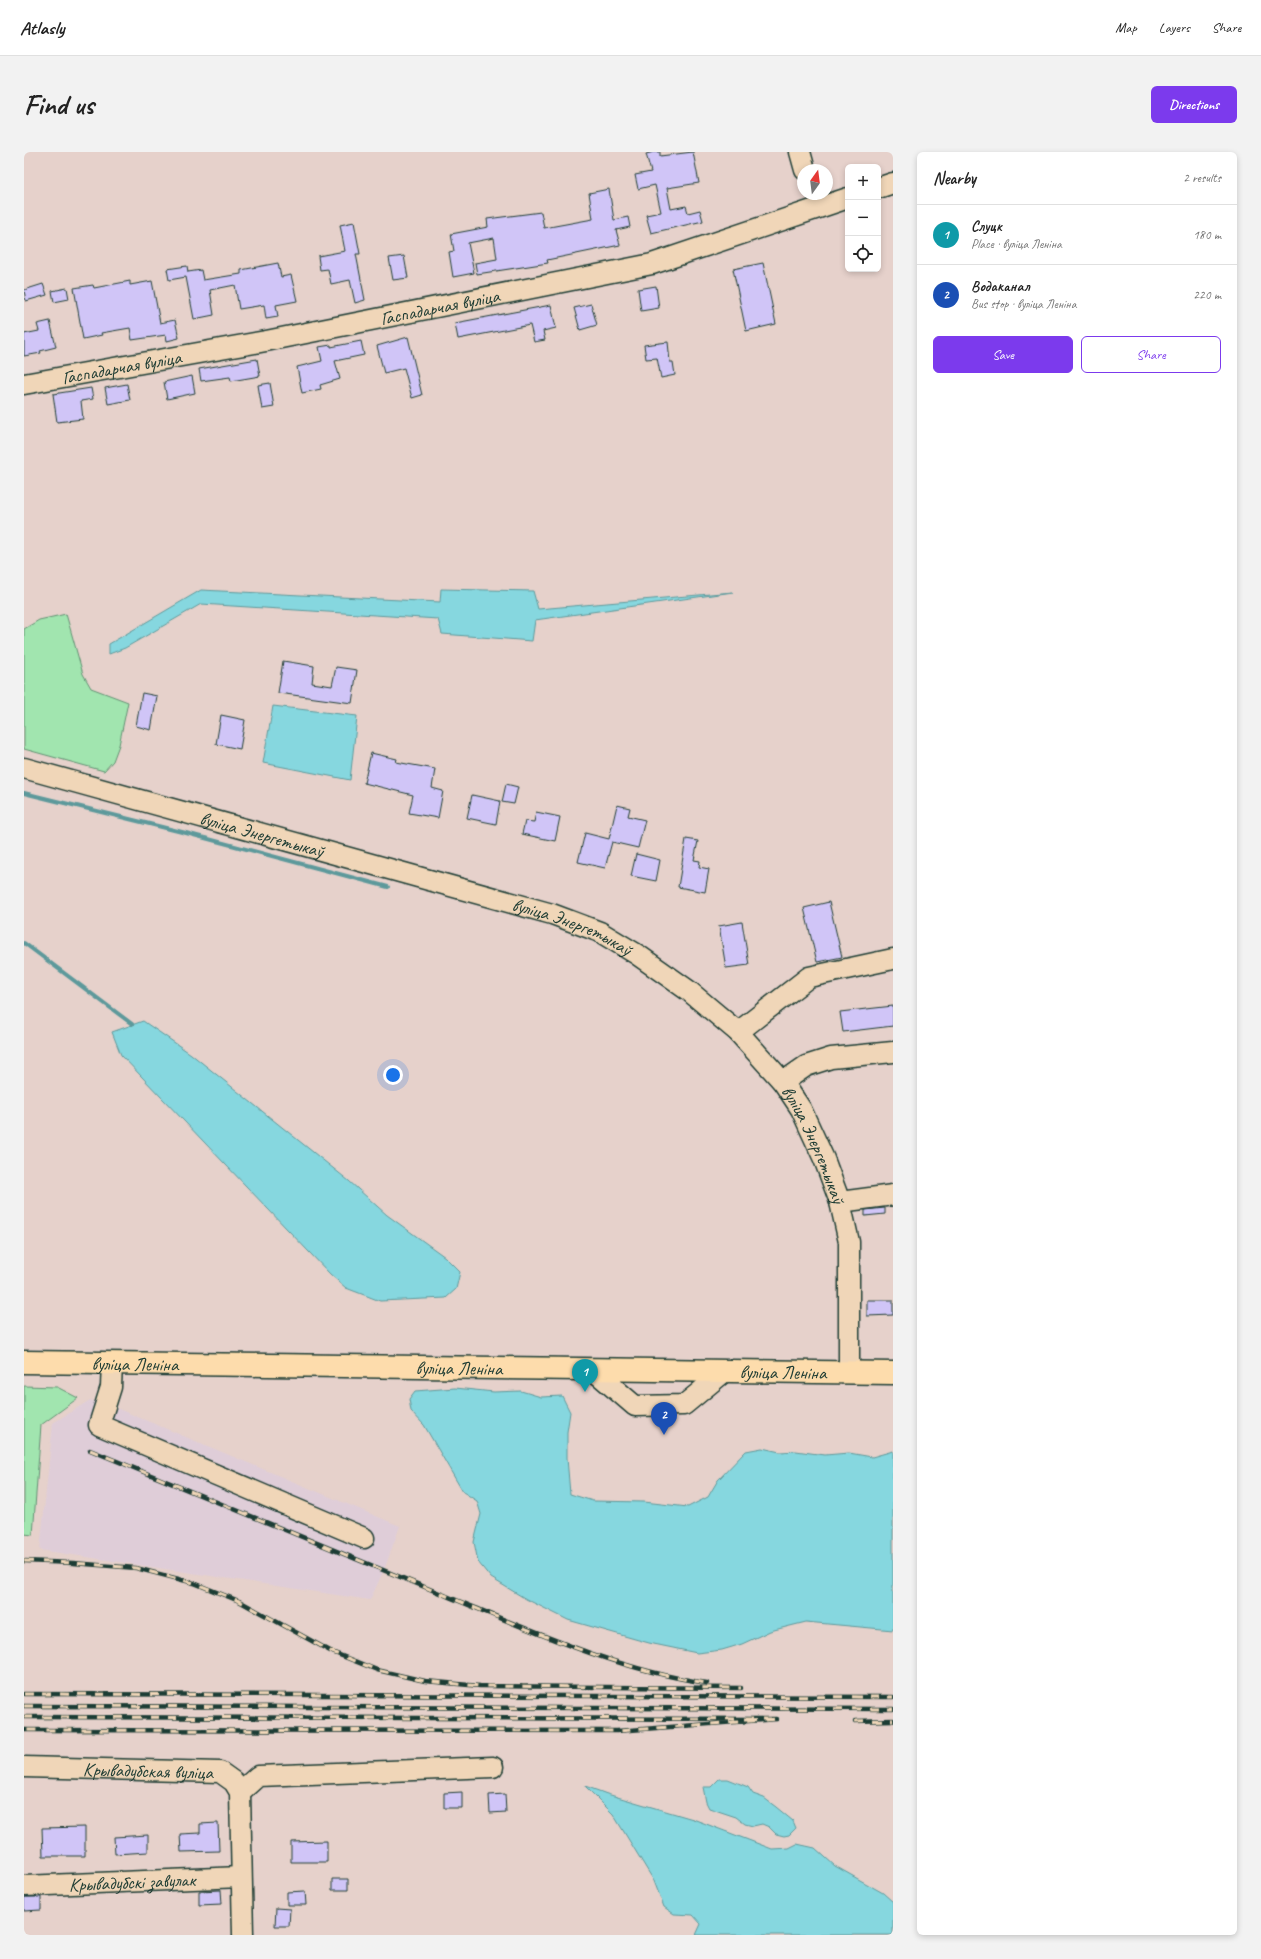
<!DOCTYPE html>
<html lang="en">
<head>
<meta charset="utf-8">
<style>
	body { margin:0; font-family:Caveat,sans-serif; background:#f2f2f2; color:#222 }
	.controls { position:absolute; right:12px; top:12px; display:grid; overflow:hidden; border-radius:6px; box-shadow:0 2px 6px #0003 }
	.controls button { width:36px; height:36px; display:grid; place-items:center; padding:0; border:0; border-bottom:1px solid #e0e0e0; background:#fff; color:#222; font:20px sans-serif }
	.compass { position:absolute; left:773px; top:12px; width:36px; height:36px; border-radius:50%; background:#fff; box-shadow:0 2px 6px #0003; rotate:14deg }
	.you { position:absolute; left:369px; top:923px; width:14px; height:14px; margin:-10px; border:3px solid #fff; border-radius:50%; background:#1a73e8; box-shadow:0 0 0 6px #1a73e833 }
	.badge { display:grid; place-items:center; width:26px; height:26px; border-radius:50%; background:#7c3aed; color:#fff; font-size:13px; font-weight:700 }
	.pin { position:absolute; translate:-50% -33px; filter:drop-shadow(0 1px 2px #0008) }
	.pin::after { content:''; position:absolute; top:21px; width:14px; height:12px; background:inherit; clip-path:polygon(0 0,100% 0,50% 100%) }
	.list { margin:0; padding:0; list-style:none }
	h2 { display:flex; justify-content:space-between; align-items:center; height:52px; margin:0; padding:0 16px; font-size:17px }
	h2 small { font-size:13px; font-weight:400; color:#767676 }
	.list li { display:grid; grid-template-columns:26px 1fr auto; gap:12px; align-items:center; box-sizing:border-box; height:60px; padding:0 16px; border-top:1px solid #e0e0e0 }
	.list b { display:block; font-size:15px; white-space:nowrap }
	.list p { margin:0; font-size:13px; white-space:nowrap; color:#767676 }
	.list em { font-size:13px; font-style:normal; color:#767676 }
	.actions { display:flex; gap:8px; padding:12px 16px }
	.actions a { flex:1; padding:9px 0; border:1px solid #7c3aed; border-radius:6px; text-align:center; font-size:14px; color:#7c3aed }
	.actions .main { background:#7c3aed; color:#fff }
	.icon { flex:none; width:22px; height:22px; fill:none; stroke:currentColor; stroke-width:2; stroke-linecap:round; stroke-linejoin:round }
	.map { position:relative; flex:none; width:869px; height:1783px; overflow:hidden; border-radius:6px }
	header { display:flex; align-items:center; gap:24px; box-sizing:border-box; height:56px; padding:0 20px; background:#fff; border-bottom:1px solid #e0e0e0 }
	header strong { font-size:19px }
	nav { display:flex; gap:22px; margin-inline-start:auto; font-size:14px }
	.intro { display:flex; align-items:center; justify-content:space-between; box-sizing:border-box; height:96px; padding:0 24px }
	h1 { margin:0; font-size:28px }
	.button { padding:10px 18px; border-radius:6px; background:#7c3aed; color:#fff; font-size:14px; font-weight:700 }
	main { display:flex; gap:24px; padding:0 24px }
	aside { flex:1; background:#fff; border-radius:6px; box-shadow:0 2px 6px #0003 }
	.map>svg:first-child { display:block }
	.built { fill:#dfcdd8 }
	.green { fill:#a1e5af; stroke:#609172 }
	.water { fill:#86d7df; stroke:#5d999b }
	.lines { fill:none; stroke-linecap:round; stroke-linejoin:round }
	.stream { stroke:#5d999b; stroke-width:4 }
	.building { fill:#d0c5f7; stroke:#1f3d34 }
	.minor-casing { stroke:#1f3d34; stroke-width:23 }
	.major-casing { stroke:#1f3d34; stroke-width:25 }
	.minor { stroke:#f0d6b8; stroke-width:20 }
	.major { stroke:#fddcac; stroke-width:22 }
	.rail-casing { stroke:#1f3d34; stroke-width:4.5 }
	.rail { stroke:#f0d6b8; stroke-width:3; stroke-dasharray:9; stroke-linecap:butt }
	.labels { text-anchor:middle; stroke-width:3; stroke-linejoin:round; paint-order:stroke }
	.street-label { font-size:19px; fill:#1f3d34; stroke:#f0d6b8 }
</style>
</head>
<body>
<header>
<strong>Atlasly</strong>
<nav><a>Map</a><a>Layers</a><a>Share</a></nav>
</header>
<div class="intro"><h1>Find us</h1><a class="button">Directions</a></div>
<main>
<div class="map">
<svg width="869" height="1783" viewBox="0 0 869 1783">
	<rect width="100%" height="100%" fill="#e6d1cb"/>
	<filter id="ink" filterUnits="userSpaceOnUse"><feTurbulence type="fractalNoise" baseFrequency=".025" numOctaves="2"/><feDisplacementMap in="SourceGraphic" scale="8" xChannelSelector="R" yChannelSelector="G"/><feConvolveMatrix kernelMatrix="1 2 1 2 8 2 1 2 1" color-interpolation-filters="sRGB"/></filter>
	<g filter="url(#ink)">
		<path class="built" d="M 66,1248 L 92,1256 L 376,1374 L 360,1418 L 346,1448 L 16,1398 L 29,1271 Z"/>
		<path class="green" d="M 42,462 L 59,522 L 67,536 L 104,550 L 95,593 L 89,609 L 80,619 L 0,597 L 0,477 L 15,468 Z
			M 0,1234 L 33,1235 L 54,1246 L 17,1273 L 9,1383 L 0,1382 Z"/>
		<path class="water" d="M 417,437 L 509,439 L 514,457 L 709,440 L 511,468 L 508,489 L 418,482 L 414,467 L 177,452 L 101,496 L 85,502 L 85,492 L 177,438 L 416,450 Z
			M 249,554 L 333,564 L 326,628 L 239,611 Z
			M 119,869 L 167,902 L 325,1029 L 363,1063 L 421,1105 L 436,1120 L 432,1137 L 422,1146 L 356,1149 L 322,1136 L 306,1122 L 97,903 L 88,880 Z
			M 431,1236 L 470,1240 L 497,1239 L 517,1245 L 538,1244 L 546,1260 L 543,1280 L 543,1306 L 546,1342 L 569,1349 L 620,1350 L 664,1355 L 684,1345 L 694,1328 L 722,1299 L 738,1296 L 756,1300 L 772,1299 L 801,1303 L 825,1301 L 848,1305 L 869,1299 L 869,1478 L 782,1470 L 746,1479 L 718,1492 L 698,1498 L 673,1501 L 625,1491 L 544,1468 L 502,1447 L 467,1426 L 454,1410 L 450,1390 L 457,1362 L 453,1349 L 439,1340 L 400,1273 L 387,1259 L 385,1247 L 391,1239 Z
			M 695,1627 L 704,1627 L 724,1635 L 729,1642 L 740,1646 L 752,1655 L 769,1669 L 772,1676 L 765,1683 L 760,1684 L 752,1682 L 745,1675 L 738,1672 L 729,1674 L 721,1672 L 712,1665 L 685,1656 L 682,1650 L 679,1635 L 687,1635 Z
			M 561,1634 L 583,1642 L 669,1667 L 748,1697 L 765,1696 L 773,1692 L 791,1696 L 811,1714 L 859,1741 L 869,1750 L 869,1783 L 672,1783 L 677,1772 L 669,1763 L 650,1762 L 640,1755 L 630,1729 L 589,1662 Z"/>
		<g class="lines">
			<path class="stream" d="M 0,641 L 162,681 L 364,735
				M 0,791 L 108,872"/>
		</g>
		<path class="building" d="M 630,0 L 636,0 L 636,4 L 669,0 L 675,31 L 643,36 L 647,57 L 662,54 L 664,61 L 676,58 L 679,69 L 627,81 L 622,63 L 637,60 L 631,33 L 614,37 L 611,23 L 627,20 L 622,2 Z
			M 585,37 L 590,68 L 604,65 L 606,75 L 592,78 L 596,93 L 523,108 L 524,111 L 453,122 L 451,111 L 473,107 L 470,86 L 444,91 L 450,121 L 429,125 L 425,100 L 430,99 L 427,82 L 464,75 L 463,67 L 517,60 L 520,76 L 569,67 L 565,41 Z
			M 330,70 L 336,102 L 332,102 L 341,148 L 331,151 L 326,128 L 307,132 L 304,117 L 296,118 L 294,104 L 321,99 L 316,73 Z
			M 380,104 L 384,126 L 369,128 L 365,106 Z
			M 254,111 L 257,125 L 267,123 L 273,149 L 252,153 L 254,165 L 242,167 L 240,153 L 215,157 L 211,133 L 186,138 L 190,163 L 170,167 L 162,125 L 145,128 L 143,117 L 163,114 L 164,120 L 177,118 L 179,128 L 217,122 L 217,118 Z
			M 739,111 L 752,172 L 722,179 L 709,117 Z
			M 106,129 L 106,133 L 128,129 L 136,171 L 151,168 L 155,186 L 143,189 L 142,183 L 108,188 L 106,176 L 77,181 L 78,183 L 59,187 L 50,136 L 69,133 L 70,136 Z
			M 19,132 L 23,143 L 2,149 L 0,138 Z
			M 632,134 L 635,156 L 617,159 L 614,137 Z
			M 43,136 L 45,147 L 30,150 L 28,139 Z
			M 567,152 L 573,173 L 556,178 L 550,156 Z
			M 527,153 L 532,176 L 519,179 L 521,188 L 510,190 L 506,173 L 434,187 L 431,171 Z
			M 26,169 L 32,195 L 16,199 L 17,201 L 0,204 L 0,182 L 15,179 L 13,172 Z
			M 384,185 L 398,243 L 388,246 L 380,216 L 360,221 L 353,194 Z
			M 337,189 L 340,203 L 311,209 L 316,227 L 296,233 L 297,237 L 278,241 L 273,215 L 298,209 L 295,195 L 307,193 L 307,195 Z
			M 644,190 L 646,210 L 649,210 L 651,223 L 637,226 L 633,206 L 622,207 L 620,193 Z
			M 233,207 L 236,224 L 207,229 L 206,225 L 177,229 L 175,217 Z
			M 168,224 L 171,241 L 143,247 L 140,230 Z
			M 246,231 L 250,255 L 238,257 L 234,233 Z
			M 103,232 L 106,248 L 84,252 L 81,236 Z
			M 67,236 L 69,247 L 57,249 L 59,267 L 33,270 L 29,242 Z
			M 259,509 L 290,514 L 288,531 L 308,534 L 312,515 L 333,518 L 328,551 L 254,541 Z
			M 118,541 L 133,544 L 127,578 L 112,574 Z
			M 197,563 L 221,568 L 216,597 L 192,592 Z
			M 347,601 L 373,607 L 372,610 L 411,617 L 408,636 L 419,639 L 414,666 L 385,661 L 389,643 L 340,631 Z
			M 482,632 L 494,635 L 490,652 L 478,650 Z
			M 448,643 L 476,649 L 472,672 L 443,666 Z
			M 593,653 L 606,656 L 604,664 L 621,668 L 614,696 L 588,690 L 581,716 L 554,710 L 561,681 L 585,687 Z
			M 512,660 L 536,665 L 531,689 L 498,682 L 501,669 L 510,670 Z
			M 662,687 L 674,689 L 670,708 L 676,709 L 675,715 L 685,717 L 681,740 L 654,735 Z
			M 612,702 L 636,708 L 632,729 L 607,724 Z
			M 805,750 L 818,805 L 793,810 L 780,756 Z
			M 718,770 L 725,813 L 702,816 L 695,774 Z
			M 869,854 L 869,874 L 819,880 L 816,860 Z
			M 861,1056 L 861,1062 L 841,1064 L 841,1058 Z
			M 843,1148 L 869,1148 L 869,1163 L 843,1164 Z
			M 438,1640 L 438,1656 L 420,1656 L 420,1641 Z
			M 481,1642 L 482,1660 L 466,1661 L 465,1643 Z
			M 194,1671 L 195,1699 L 157,1700 L 156,1682 L 176,1681 L 176,1672 Z
			M 61,1675 L 61,1704 L 19,1704 L 18,1676 Z
			M 124,1683 L 124,1700 L 91,1702 L 90,1685 Z
			M 303,1689 L 303,1710 L 267,1710 L 267,1690 Z
			M 308,1727 L 324,1727 L 324,1738 L 308,1738 Z
			M 197,1738 L 198,1752 L 175,1753 L 175,1739 Z
			M 281,1739 L 282,1753 L 263,1753 L 263,1740 Z
			M 0,1745 L 17,1745 L 17,1758 L 0,1759 Z
			M 252,1756 L 266,1757 L 265,1774 L 251,1774 Z"/>
		<g class="lines">
			<defs>
				<g id="minor">
					<path d="M 776,0 L 781,18"/>
					<path d="M 854,36 L 869,31"/>
					<path id="s1" d="M 0,232 L 242,189 L 628,112 L 824,46"/>
					<path id="s2" d="M 0,616 L 528,762 L 576,780 L 614,803 L 665,839 L 714,880 L 759,930 L 777,957 L 800,1007 L 816,1050 L 825,1090 L 825,1220"/>
					<path d="M 714,880 L 785,825 L 869,807"/>
					<path d="M 759,930 L 782,914 L 807,906 L 869,900"/>
					<path d="M 816,1050 L 869,1043"/>
					<path d="M 88,1211 L 87,1235 L 75,1273 L 340,1386"/>
					<path d="M 569,1218 L 611,1254 L 660,1253 L 700,1220"/>
					<path id="s3" d="M 0,1615 L 196,1620 L 210,1630 L 216,1640 L 219,1783"/>
					<path d="M 216,1640 L 234,1624 L 469,1615"/>
					<path id="s4" d="M 0,1734 L 217,1725"/>
				</g>
				<g id="major">
					<path id="s5" d="M 0,1210 L 869,1221"/>
				</g>
			</defs>
			<use href="#minor" class="minor-casing"/>
			<use href="#major" class="major-casing"/>
			<use href="#minor" class="minor"/>
			<use href="#major" class="major"/>
			<defs>
				<path id="rail" d="M 66,1298 C 181,1345 297,1393 413,1440 C 499,1475 591,1518 683,1531
					M 0,1409 L 49,1411 L 112,1416 L 170,1431 L 215,1449 L 308,1500 L 353,1518 L 401,1529 L 456,1534 L 717,1536
					M 0,1542 L 869,1545
					M 0,1554 L 869,1557
					M 0,1565 L 753,1567 L 593,1579 L 0,1578
					M 831,1569 L 869,1568"/>
			</defs>
			<use href="#rail" class="rail-casing"/>
			<use href="#rail" class="rail"/>
		</g>
	</g>
	<g class="labels">
		<g class="street-label">
			<text dy="7" stroke="none"><textPath href="#s1" startOffset="423">Гаспадарчая вуліца</textPath></text>
			<text dy="7" stroke="none"><textPath href="#s1" startOffset="99">Гаспадарчая вуліца</textPath></text>
			<text dy="7" stroke="none"><textPath href="#s2" startOffset="247">вуліца Энергетыкаў</textPath></text>
			<text dy="7" stroke="none"><textPath href="#s2" startOffset="571">вуліца Энергетыкаў</textPath></text>
			<text dy="7" stroke="none"><textPath href="#s2" startOffset="907">вуліца Энергетыкаў</textPath></text>
			<text dy="7" stroke="none"><textPath href="#s5" startOffset="111">вуліца Леніна</textPath></text>
			<text dy="7" stroke="none"><textPath href="#s5" startOffset="435">вуліца Леніна</textPath></text>
			<text dy="7" stroke="none"><textPath href="#s5" startOffset="759">вуліца Леніна</textPath></text>
			<text dy="7" stroke="none"><textPath href="#s3" startOffset="124">Крывадубская вуліца</textPath></text>
			<text dy="7" stroke="none"><textPath href="#s4" startOffset="108">Крывадубскі завулак</textPath></text>
		</g>
	</g>
</svg>
<div class="controls">
<button>+</button>
<button>−</button>
<button><svg class="icon" aria-label="locate" viewBox="0 0 24 24"><circle cx="12" cy="12" r="6"/><path d="M12 2v4M12 18v4M2 12h4M18 12h4"/></svg></button>
</div>
<svg class="compass" viewBox="-18 -18 36 36"><path d="M0-13l5 13h-10z" fill="#e53935"/><path d="M0 13l5-13h-10z" fill="#767676"/></svg>
<div class="you"></div>
<div class="pin badge" style="left:561px;top:1240px;background:#0f9aa8">1</div>
<div class="pin badge" style="left:640px;top:1283px;background:#1a4fb4">2</div>
</div>
<aside>
<h2>Nearby<small>2 results</small></h2>
<ul class="list">
<li><span class="badge" style="background:#0f9aa8">1</span><div><b>Слуцк</b><p>Place · вуліца Леніна</p></div><em>180 m</em></li>
<li><span class="badge" style="background:#1a4fb4">2</span><div><b>Водаканал</b><p>Bus stop · вуліца Леніна</p></div><em>220 m</em></li>
</ul>
<div class="actions"><a class="main">Save</a><a>Share</a></div>
</aside>
</main>
</body>
</html>
